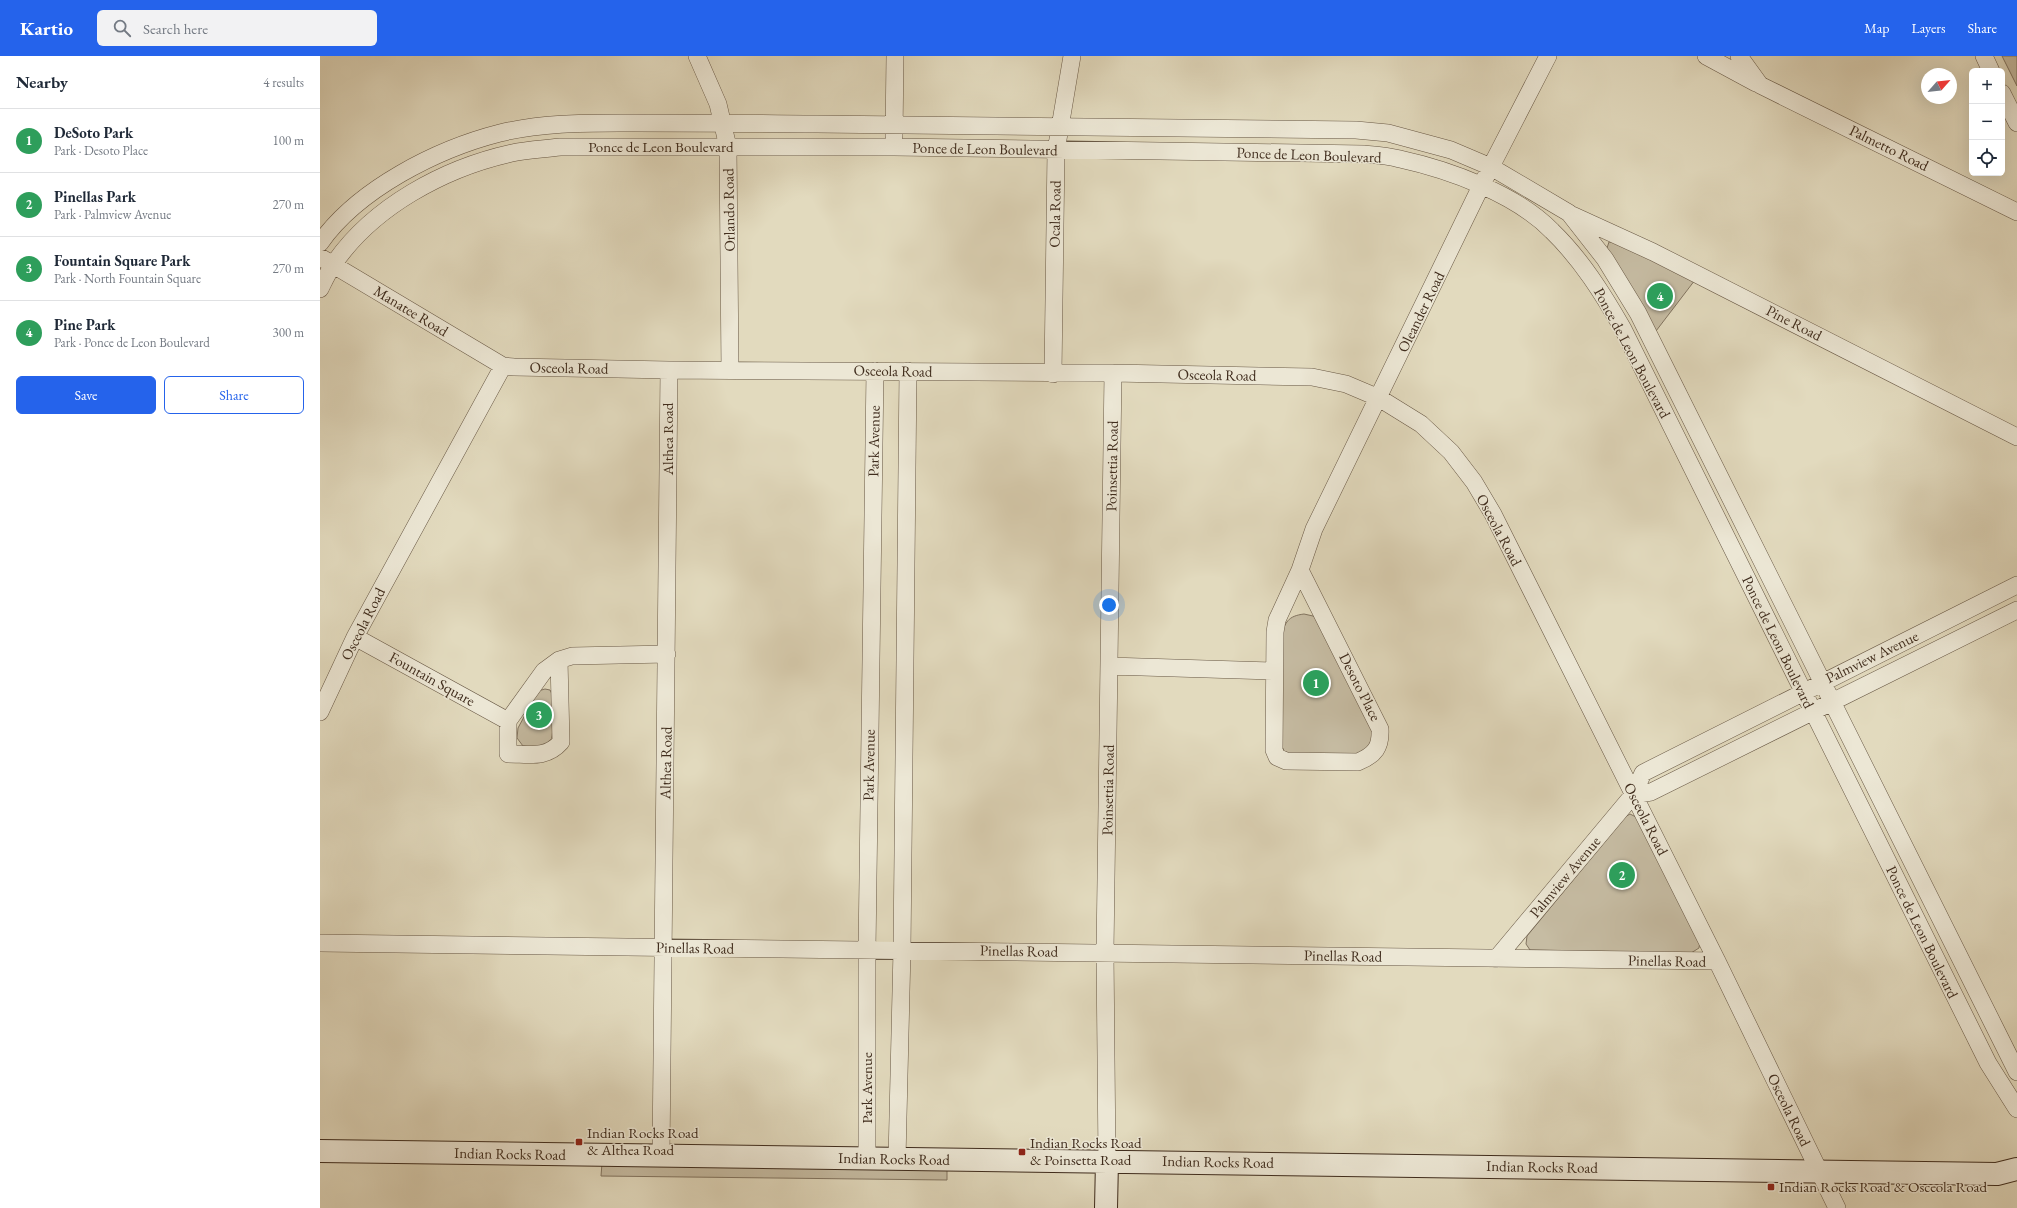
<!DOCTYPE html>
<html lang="en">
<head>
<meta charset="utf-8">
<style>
	body { margin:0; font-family:"EB Garamond",serif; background:#f2f2f3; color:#1f2937 }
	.controls { position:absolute; right:12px; top:12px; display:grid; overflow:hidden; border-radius:6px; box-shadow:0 4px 16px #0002 }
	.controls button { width:36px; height:36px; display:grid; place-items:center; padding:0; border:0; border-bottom:1px solid #e0e1e3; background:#fff; color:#1f2937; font:20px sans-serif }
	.compass { position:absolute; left:1601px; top:12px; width:36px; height:36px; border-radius:50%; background:#fff; box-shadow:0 4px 16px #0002; rotate:63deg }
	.you { position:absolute; left:789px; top:549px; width:14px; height:14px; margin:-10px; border:3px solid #fff; border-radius:50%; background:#1a73e8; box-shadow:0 0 0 6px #1a73e833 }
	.badge { display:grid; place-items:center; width:26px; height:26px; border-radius:50%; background:#2563eb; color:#fff; font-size:13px; font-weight:700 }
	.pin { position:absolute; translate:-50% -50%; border:2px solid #fff; box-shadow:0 1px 4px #0006 }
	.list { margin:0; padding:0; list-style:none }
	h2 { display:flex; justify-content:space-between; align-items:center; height:52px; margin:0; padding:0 16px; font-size:17px }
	h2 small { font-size:13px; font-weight:400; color:#747a83 }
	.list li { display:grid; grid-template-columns:26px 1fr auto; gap:12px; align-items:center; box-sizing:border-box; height:64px; padding:0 16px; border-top:1px solid #e0e1e3 }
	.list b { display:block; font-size:15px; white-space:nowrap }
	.list p { margin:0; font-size:13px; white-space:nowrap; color:#747a83 }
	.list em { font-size:13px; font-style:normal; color:#747a83 }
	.actions { display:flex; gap:8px; padding:12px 16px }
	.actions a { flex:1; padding:9px 0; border:1px solid #2563eb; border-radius:6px; text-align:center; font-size:14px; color:#2563eb }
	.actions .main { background:#2563eb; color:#fff }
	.icon { flex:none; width:22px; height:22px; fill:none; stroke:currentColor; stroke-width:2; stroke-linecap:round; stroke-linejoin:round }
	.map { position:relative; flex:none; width:1697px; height:1152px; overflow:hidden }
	header { display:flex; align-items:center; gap:24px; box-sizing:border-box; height:56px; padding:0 20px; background:#2563eb; color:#fff }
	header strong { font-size:19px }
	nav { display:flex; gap:22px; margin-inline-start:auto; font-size:14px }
	.search { width:280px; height:36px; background:#f2f2f3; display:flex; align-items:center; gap:10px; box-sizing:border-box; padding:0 14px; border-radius:6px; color:#747a83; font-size:15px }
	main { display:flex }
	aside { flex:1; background:#fff }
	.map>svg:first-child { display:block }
	.green { fill:#c6bca3; stroke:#827460 }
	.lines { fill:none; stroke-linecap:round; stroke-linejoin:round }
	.street-casing { stroke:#685845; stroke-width:18 }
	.secondary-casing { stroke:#3f2c1d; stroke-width:24 }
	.street { stroke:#ece7d5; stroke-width:17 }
	.secondary { stroke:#ece7d5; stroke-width:22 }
	.poi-dot { fill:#8f2418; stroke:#ece7d5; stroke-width:1.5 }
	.labels { text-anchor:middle; stroke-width:3; stroke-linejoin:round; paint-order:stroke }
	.street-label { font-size:15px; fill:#3f2c1d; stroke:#ece7d5 }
	.poi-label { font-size:15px; fill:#3f2c1d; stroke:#ece7d5; text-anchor:start }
</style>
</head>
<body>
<header>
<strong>Kartio</strong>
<div class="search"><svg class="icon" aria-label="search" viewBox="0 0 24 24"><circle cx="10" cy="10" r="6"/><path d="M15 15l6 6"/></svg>Search here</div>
<nav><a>Map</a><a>Layers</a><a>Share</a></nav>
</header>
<main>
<aside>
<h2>Nearby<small>4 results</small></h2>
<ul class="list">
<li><span class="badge" style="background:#2e9e5b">1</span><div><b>DeSoto Park</b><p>Park · Desoto Place</p></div><em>100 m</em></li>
<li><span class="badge" style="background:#2e9e5b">2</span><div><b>Pinellas Park</b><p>Park · Palmview Avenue</p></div><em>270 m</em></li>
<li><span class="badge" style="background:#2e9e5b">3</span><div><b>Fountain Square Park</b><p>Park · North Fountain Square</p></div><em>270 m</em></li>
<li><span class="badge" style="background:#2e9e5b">4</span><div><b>Pine Park</b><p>Park · Ponce de Leon Boulevard</p></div><em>300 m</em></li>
</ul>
<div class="actions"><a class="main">Save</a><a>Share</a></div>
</aside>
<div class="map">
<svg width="1697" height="1152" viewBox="0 0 1697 1152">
	<rect width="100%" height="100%" fill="#e2dabe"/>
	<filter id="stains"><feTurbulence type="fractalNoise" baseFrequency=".005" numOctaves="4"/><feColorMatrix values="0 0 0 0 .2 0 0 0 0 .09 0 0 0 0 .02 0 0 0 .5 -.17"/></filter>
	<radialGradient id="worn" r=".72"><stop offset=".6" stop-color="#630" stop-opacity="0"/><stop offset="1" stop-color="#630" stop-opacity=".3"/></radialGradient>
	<path class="green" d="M 1682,0 L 1697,0 L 1697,30 Z
		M 1289,186 L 1298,186 L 1375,224 L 1336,275 L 1287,192 Z
		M 984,558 L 993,560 L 1001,564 L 1056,681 L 1044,700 L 970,698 L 964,695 L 961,688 L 961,581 C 965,566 968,560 984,558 Z
		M 225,633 L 230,634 L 232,638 C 232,648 235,679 230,686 C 225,692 210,691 203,690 L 197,682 L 198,672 L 218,635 Z
		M 1310,758 L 1318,762 L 1380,885 L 1379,892 L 1371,897 L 1210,894 L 1206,888 L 1207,880 L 1305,761 Z
		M 282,1107 L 627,1111 L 627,1124 L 281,1120 Z"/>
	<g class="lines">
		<defs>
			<path id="street" d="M 377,0 L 398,48 L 408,91 L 410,314
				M 1386,0 L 1436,27
				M 1419,0 L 1440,29 L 1697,156
				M 1664,0 L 1671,15
				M 1682,37 L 1697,67
				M 574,80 L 575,0
				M 1252,159 L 1333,196 L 1697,381
				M 0,187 C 38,133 117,93 180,77 C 224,66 269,67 314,67 C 375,67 436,67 497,68 C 677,71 857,72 1036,74 L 1068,77 L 1131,94 L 1171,111 L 1249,157 L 1285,203 L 1318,257 L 1697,1016
				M 0,201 L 183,310 L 194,311 L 349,314 L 793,317 L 992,321 L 1026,328 L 1059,342 L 1101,368 L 1131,396 L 1154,426 L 1173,458 L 1397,905 L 1517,1152
				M 0,233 C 4,225 8,216 13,209 C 52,151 124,112 192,97 C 207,94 224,93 240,91 L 574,91 L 1044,98 C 1056,99 1069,100 1080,103 C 1130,114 1196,138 1232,175 C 1261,203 1283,238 1303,273 L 1668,1007 L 1697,1053
				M 733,318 L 736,95 L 752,0
				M 980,514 L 1060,673 C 1061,691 1055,699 1038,706 L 966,705 L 957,701 L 954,694 L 955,576 L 957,564 L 980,514 L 994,473 L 1161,130 L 1228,0
				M 35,581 L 188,665
				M 239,604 L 241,686 C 226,703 209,698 188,698 L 188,665 L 224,615 L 239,604 L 252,600 L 347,598
				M 789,610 L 954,615
				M 0,656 L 35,581 L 183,310
				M 1313,739 L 1331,736 L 1697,554
				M 0,887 L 1397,905
				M 1176,903 L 1313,739 L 1323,717 L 1697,529
				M 341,1100 L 349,314
				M 547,1102 L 547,894 L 555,315
				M 577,1103 L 582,894 L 588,315
				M 787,1105 L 785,896 L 793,317"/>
			<path id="secondary" d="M 0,1095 L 1677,1118 L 1697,1113
				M 786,1152 L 787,1105"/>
		</defs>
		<use href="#street" class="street-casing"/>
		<use href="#secondary" class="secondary-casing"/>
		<use href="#street" class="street"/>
		<use href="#secondary" class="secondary"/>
	</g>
	<g class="poi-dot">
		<rect x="255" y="1082" width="8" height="8" rx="2"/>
		<rect x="698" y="1092" width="8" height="8" rx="2"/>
		<rect x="1447" y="1127" width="8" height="8" rx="2"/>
	</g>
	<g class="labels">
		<g class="street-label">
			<text x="341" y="96">Ponce de Leon Boulevard</text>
			<text transform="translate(1569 92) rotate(26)" y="5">Palmetto Road</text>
			<text transform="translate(665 93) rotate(1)" y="5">Ponce de Leon Boulevard</text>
			<text transform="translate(989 99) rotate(2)" y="5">Ponce de Leon Boulevard</text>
			<text transform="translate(409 154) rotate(-91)" y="5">Orlando Road</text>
			<text transform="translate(735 158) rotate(-89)" y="5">Ocala Road</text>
			<text transform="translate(91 255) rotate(31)" y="5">Manatee Road</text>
			<text transform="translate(1101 256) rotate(-64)" y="5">Oleander Road</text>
			<text transform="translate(1474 267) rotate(27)" y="5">Pine Road</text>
			<text transform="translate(1312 297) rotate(62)" y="5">Ponce de Leon Boulevard</text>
			<text transform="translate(249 312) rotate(1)" y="5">Osceola Road</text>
			<text transform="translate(573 315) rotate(1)" y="5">Osceola Road</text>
			<text transform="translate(897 319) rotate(1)" y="5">Osceola Road</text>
			<text transform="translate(348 383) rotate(-90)" y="5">Althea Road</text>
			<text transform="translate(554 385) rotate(-89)" y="5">Park Avenue</text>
			<text transform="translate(792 410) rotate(-89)" y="5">Poinsettia Road</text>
			<text transform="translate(1179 474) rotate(62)" y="5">Osceola Road</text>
			<text transform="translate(43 568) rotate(-63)" y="5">Osceola Road</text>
			<text transform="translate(1458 586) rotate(64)" y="5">Ponce de Leon Boulevard</text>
			<text transform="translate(1552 601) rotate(-26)" y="5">Palmview Avenue</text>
			<text transform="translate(112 623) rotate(29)" y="5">Fountain Square</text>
			<text transform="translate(1040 631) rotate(63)" y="5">Desoto Place</text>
			<text transform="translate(346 707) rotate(-89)" y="5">Althea Road</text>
			<text transform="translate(549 709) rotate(-89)" y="5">Park Avenue</text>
			<text transform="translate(788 734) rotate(-89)" y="5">Poinsettia Road</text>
			<text transform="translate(1326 763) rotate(63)" y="5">Osceola Road</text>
			<text transform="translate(1245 821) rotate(-50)" y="5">Palmview Avenue</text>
			<text transform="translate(1602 876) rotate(64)" y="5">Ponce de Leon Boulevard</text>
			<text transform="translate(375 892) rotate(1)" y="5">Pinellas Road</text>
			<text transform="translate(699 895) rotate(1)" y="5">Pinellas Road</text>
			<text transform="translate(1023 900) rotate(1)" y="5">Pinellas Road</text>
			<text transform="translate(1347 905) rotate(1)" y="5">Pinellas Road</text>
			<text transform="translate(547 1032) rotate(-90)" y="5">Park Avenue</text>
			<text transform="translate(1469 1054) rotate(64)" y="5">Osceola Road</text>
			<text transform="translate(190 1098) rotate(1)" y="5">Indian Rocks Road</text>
			<text transform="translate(574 1103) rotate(1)" y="5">Indian Rocks Road</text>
			<text transform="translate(898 1106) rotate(1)" y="5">Indian Rocks Road</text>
			<text transform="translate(1222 1111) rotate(1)" y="5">Indian Rocks Road</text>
		</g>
		<g class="poi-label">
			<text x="267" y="1082">Indian Rocks Road<tspan x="267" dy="17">&amp; Althea Road</tspan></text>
			<text x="710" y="1092">Indian Rocks Road<tspan x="710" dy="17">&amp; Poinsetta Road</tspan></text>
			<text x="1459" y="1136">Indian Rocks Road &amp; Osceola Road</text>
		</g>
	</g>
	<rect width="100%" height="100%" filter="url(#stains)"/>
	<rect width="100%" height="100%" fill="url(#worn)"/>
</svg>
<div class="controls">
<button>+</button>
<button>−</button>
<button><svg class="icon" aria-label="locate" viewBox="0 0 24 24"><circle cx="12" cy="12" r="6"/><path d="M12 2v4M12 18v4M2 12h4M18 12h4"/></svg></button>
</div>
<svg class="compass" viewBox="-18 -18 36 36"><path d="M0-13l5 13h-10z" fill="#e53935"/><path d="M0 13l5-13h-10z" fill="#747a83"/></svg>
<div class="you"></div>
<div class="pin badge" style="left:996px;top:627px;background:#2e9e5b">1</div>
<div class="pin badge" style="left:1302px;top:819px;background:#2e9e5b">2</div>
<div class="pin badge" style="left:219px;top:659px;background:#2e9e5b">3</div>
<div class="pin badge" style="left:1340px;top:240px;background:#2e9e5b">4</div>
</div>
</main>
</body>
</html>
